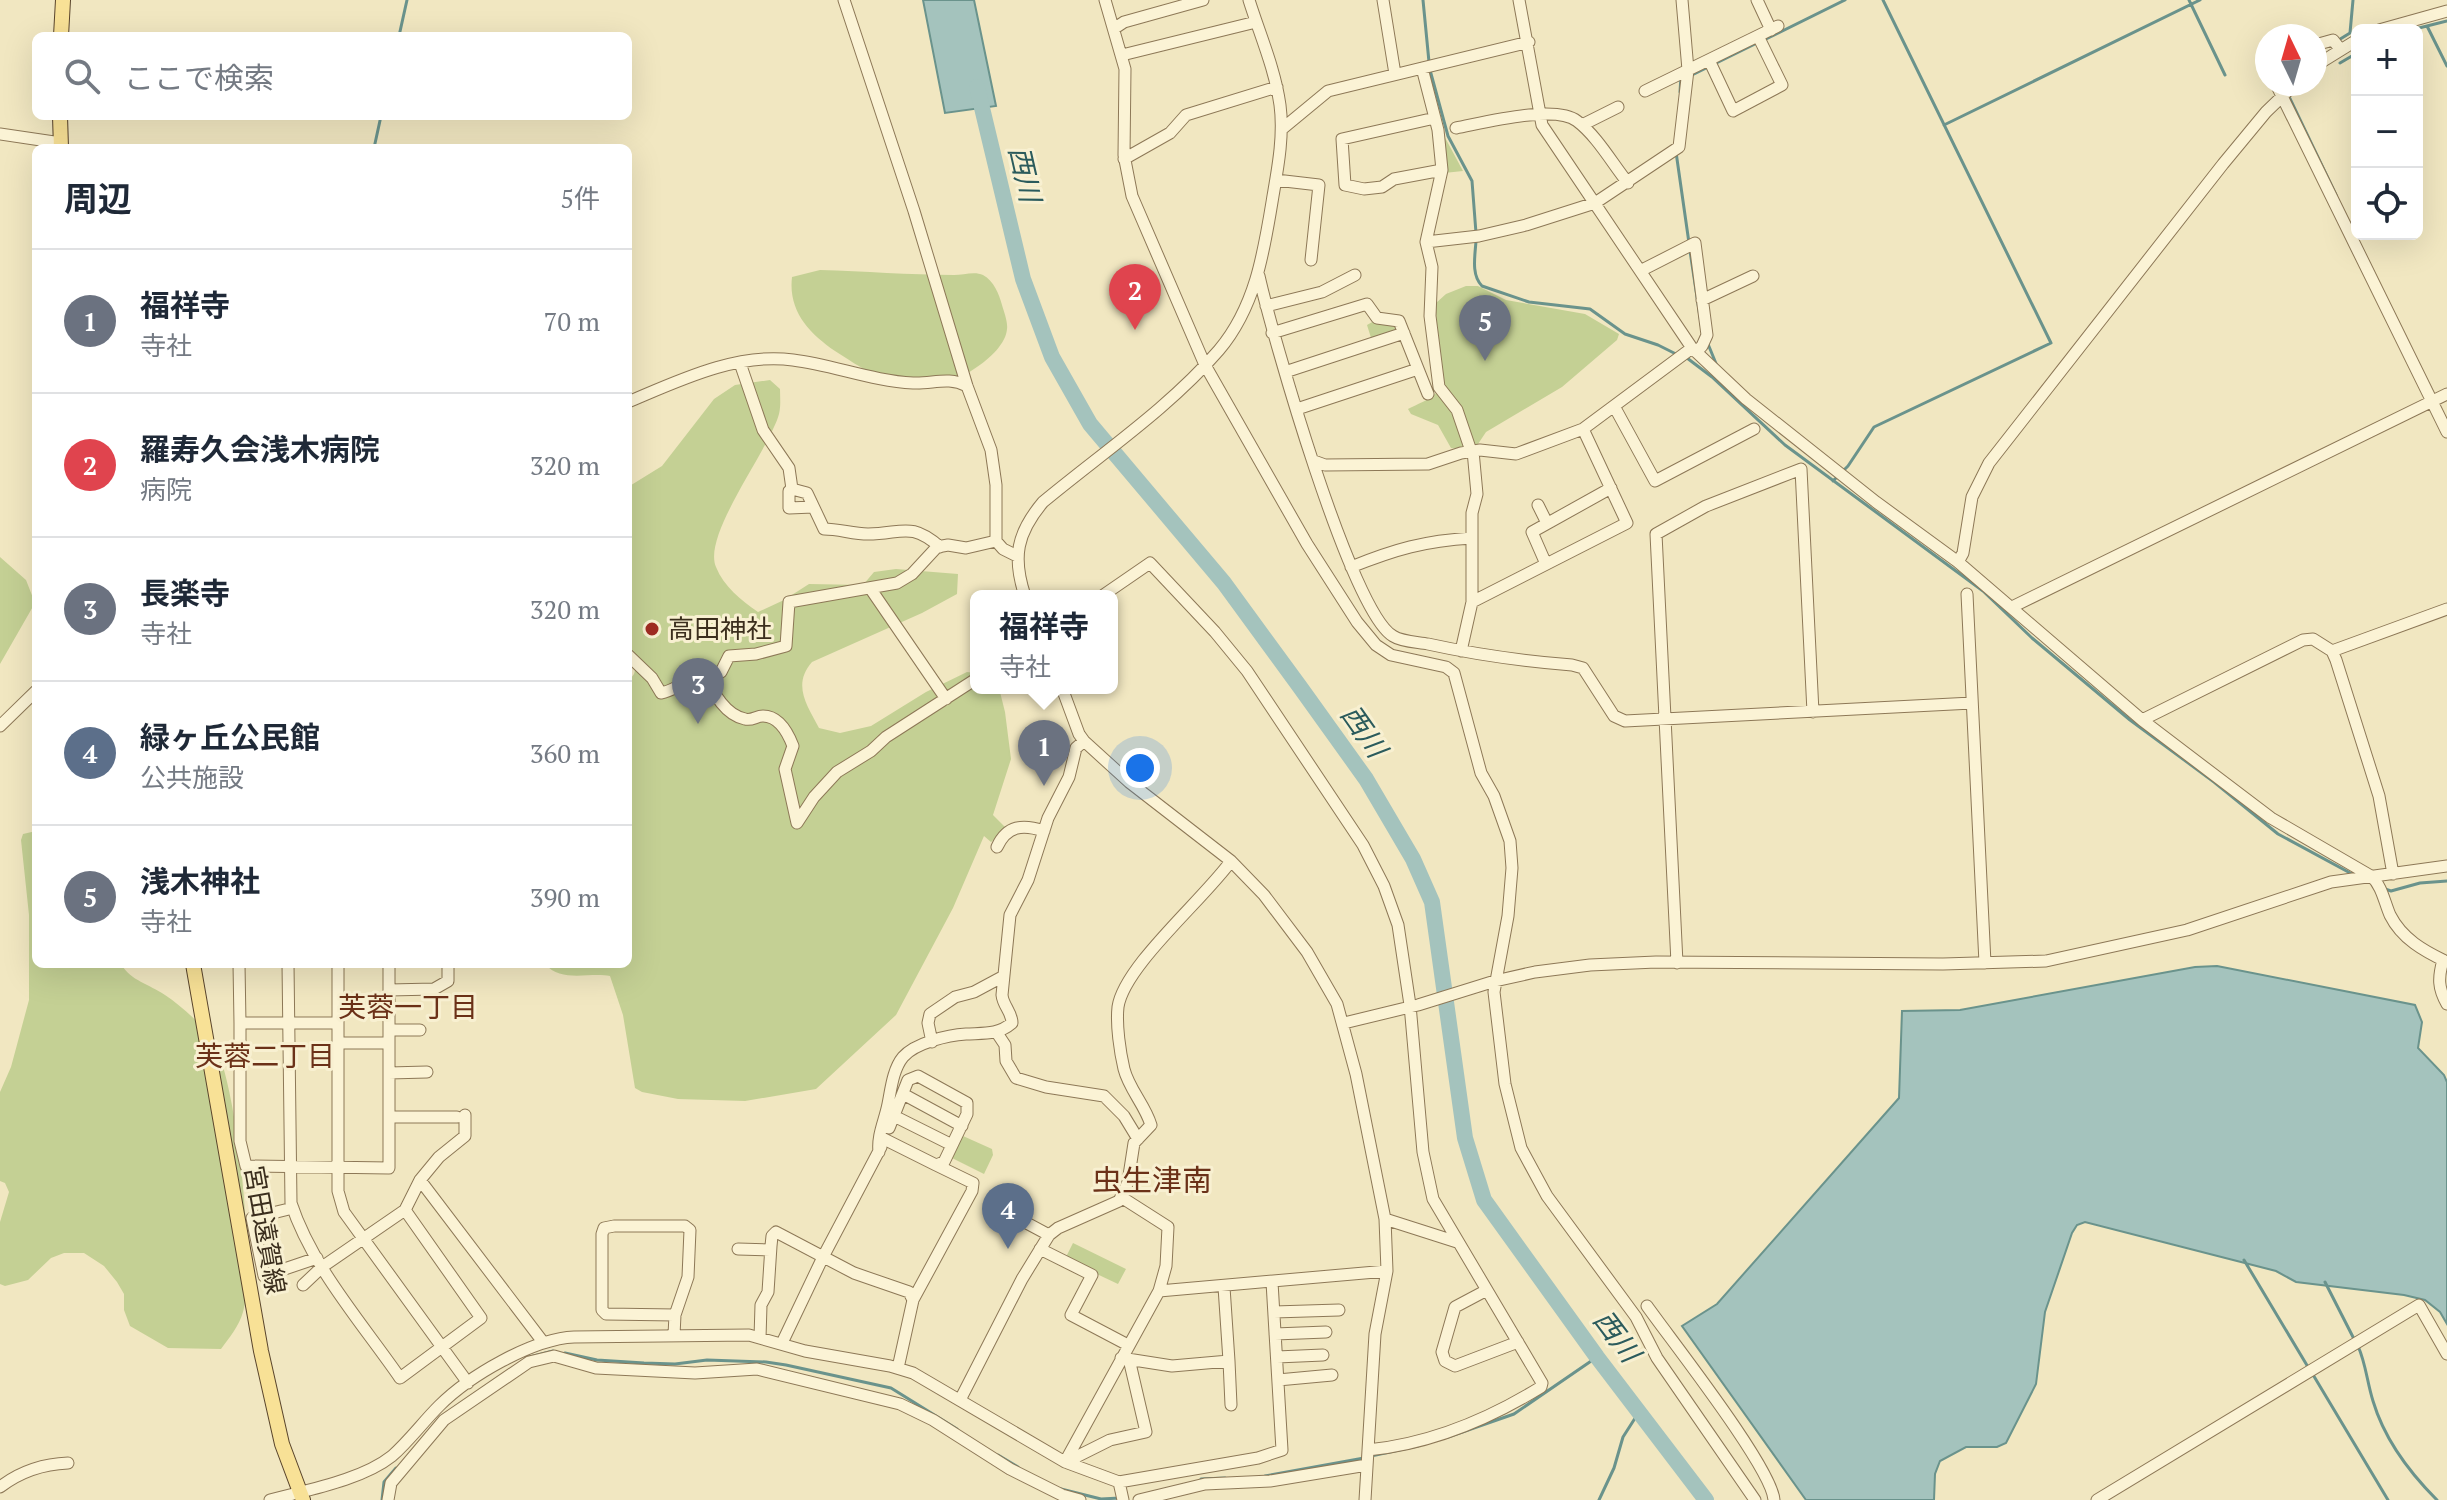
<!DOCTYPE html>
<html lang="ja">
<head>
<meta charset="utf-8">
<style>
	body { margin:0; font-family:"PT Serif","Noto Sans JP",serif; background:#f2f2f3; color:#1f2937 }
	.controls { position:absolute; right:24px; top:24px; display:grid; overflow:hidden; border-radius:12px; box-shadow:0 8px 32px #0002 }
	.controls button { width:72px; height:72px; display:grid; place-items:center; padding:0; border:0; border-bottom:2px solid #e0e1e3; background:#fff; color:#1f2937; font:40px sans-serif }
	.compass { position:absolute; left:2255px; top:24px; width:72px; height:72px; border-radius:50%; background:#fff; box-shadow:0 8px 32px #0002; rotate:355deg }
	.you { position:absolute; left:1140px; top:768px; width:28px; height:28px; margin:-20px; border:6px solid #fff; border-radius:50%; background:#1a73e8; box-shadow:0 0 0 12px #1a73e833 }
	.badge { display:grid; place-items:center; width:52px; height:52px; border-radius:50%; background:#ea580c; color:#fff; font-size:26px; font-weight:700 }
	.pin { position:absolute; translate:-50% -66px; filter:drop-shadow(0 2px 4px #0008) }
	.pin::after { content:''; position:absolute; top:42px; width:28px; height:24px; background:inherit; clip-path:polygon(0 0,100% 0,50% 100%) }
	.popup { position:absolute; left:970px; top:590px; width:148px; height:104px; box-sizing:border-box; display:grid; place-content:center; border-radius:12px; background:#fff; filter:drop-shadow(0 2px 6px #0005); font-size:26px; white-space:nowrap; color:#747a83 }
	.popup b { font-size:30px; color:#1f2937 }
	.popup::after { content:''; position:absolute; left:50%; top:100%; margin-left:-16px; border:16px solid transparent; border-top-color:#fff }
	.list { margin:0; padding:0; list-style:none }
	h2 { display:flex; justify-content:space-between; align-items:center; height:104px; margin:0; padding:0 32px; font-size:34px }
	h2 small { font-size:26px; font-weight:400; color:#747a83 }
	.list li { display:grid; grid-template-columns:52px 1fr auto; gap:24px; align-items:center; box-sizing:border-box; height:144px; padding:0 32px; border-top:2px solid #e0e1e3 }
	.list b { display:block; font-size:30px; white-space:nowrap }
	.list p { margin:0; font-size:26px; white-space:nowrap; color:#747a83 }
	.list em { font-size:26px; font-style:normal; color:#747a83 }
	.icon { flex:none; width:44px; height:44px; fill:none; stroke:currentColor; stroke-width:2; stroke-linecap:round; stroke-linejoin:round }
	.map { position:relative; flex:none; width:2447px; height:1500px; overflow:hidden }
	.search { position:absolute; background:#fff; box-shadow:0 8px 32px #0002; left:32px; top:32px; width:600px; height:88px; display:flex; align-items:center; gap:20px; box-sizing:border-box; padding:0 28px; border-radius:12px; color:#747a83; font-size:30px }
	.panel { position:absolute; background:#fff; box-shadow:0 8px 32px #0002; left:32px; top:144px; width:600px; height:824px; border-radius:12px }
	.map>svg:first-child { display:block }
	.green { fill:#c4d094 }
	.water { fill:#a4c3bd; stroke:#6a938c; stroke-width:2 }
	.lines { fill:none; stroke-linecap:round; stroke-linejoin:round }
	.stream { stroke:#6a938c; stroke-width:3 }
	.river { stroke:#a4c3bd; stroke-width:16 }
	.minor-casing { stroke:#8d7857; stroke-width:13 }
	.major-casing { stroke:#5a452c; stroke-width:16 }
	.minor { stroke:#fbf3d5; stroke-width:11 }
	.major { stroke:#f8e196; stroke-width:14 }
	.poi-dot { fill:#a02c22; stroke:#f8f0d1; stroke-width:3 }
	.labels { text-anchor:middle; stroke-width:6; stroke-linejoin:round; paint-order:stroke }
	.poi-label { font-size:26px; fill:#3b2e1d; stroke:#f8f0d1; text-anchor:start }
	.street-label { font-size:26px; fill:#3b2e1d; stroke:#f8f0d1 }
	.water-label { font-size:28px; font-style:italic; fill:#2b5b5c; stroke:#f8f0d1 }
	.neighbourhood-label { font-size:28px; fill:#6b3118; stroke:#f8f0d1 }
	.quarter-label { font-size:30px; fill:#6b3118; stroke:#f8f0d1 }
</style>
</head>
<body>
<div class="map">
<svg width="2447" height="1500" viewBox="0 0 2447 1500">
	<rect width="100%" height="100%" fill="#f1e7c1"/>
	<path class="green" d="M 1442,132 L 1463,171 L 1444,173 Z
		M 820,270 C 864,271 909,275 954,275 C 963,275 975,271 983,275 C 994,281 999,294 1002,305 C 1004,312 1008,322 1007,329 C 1005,358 943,392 917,389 C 886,385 860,367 835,351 C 809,333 788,311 792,277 Z
		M 1466,286 L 1478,286 L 1506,300 L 1585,314 L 1619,334 L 1617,340 L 1562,387 L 1486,432 L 1478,444 L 1459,449 L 1451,448 L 1438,425 L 1411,414 L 1408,409 C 1417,404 1430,400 1436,393 C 1449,377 1434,325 1436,303 L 1446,294 Z
		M 1374,321 L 1396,326 L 1398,332 L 1372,341 L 1367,325 Z
		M 770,380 L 780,389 C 780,397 781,406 779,414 C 769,450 702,535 716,567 C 724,587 741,600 758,612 L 784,600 L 809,584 L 863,585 L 874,572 L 896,569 L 958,574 L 957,594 L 922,613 L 812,662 C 792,685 807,705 819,728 L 840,733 L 871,726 L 926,692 L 967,672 L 976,673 L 976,688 L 999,688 L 1005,712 L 1011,759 L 993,815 L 1006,828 L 991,842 L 984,836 L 953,908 L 896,1015 L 816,1089 L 745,1101 L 678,1099 L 642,1092 L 635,1088 L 623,1015 L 610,976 C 589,972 561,983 545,964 L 628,964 L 628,682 L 634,674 L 638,660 L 628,645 L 628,487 L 662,466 L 714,399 L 735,385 Z
		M 0,557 L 26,580 L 35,603 L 0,664 Z
		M 36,831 L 36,964 L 121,964 C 131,981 149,984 165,995 C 180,1005 199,1022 210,1036 C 237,1070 256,1269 243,1312 C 239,1326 229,1338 221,1349 L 168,1348 L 130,1326 L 124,1310 L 124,1294 L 117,1282 L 104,1266 L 84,1253 L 64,1253 L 51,1258 L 28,1280 L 5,1286 L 0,1284 L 0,1222 L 9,1192 L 5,1183 L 0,1181 L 0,1092 L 11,1067 L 29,1000 L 29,915 L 21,840 L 23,834 Z
		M 963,1136 L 992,1149 L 993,1155 L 984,1174 L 950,1157 L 958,1139 Z
		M 1073,1243 L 1126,1269 L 1118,1284 L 1065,1259 Z"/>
	<path class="water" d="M 923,0 L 974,0 L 996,106 L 945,113 Z
		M 2217,966 L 2415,1005 L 2422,1022 L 2418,1048 L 2444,1075 L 2447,1082 L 2447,1324 L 2440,1312 L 2425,1300 L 2404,1295 L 2296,1282 L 2276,1271 L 2085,1222 L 2077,1225 L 2072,1233 L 2045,1312 L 2036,1384 L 2006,1443 L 1997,1447 L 1966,1447 L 1940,1461 L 1935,1474 L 1934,1500 L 1806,1500 L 1682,1326 L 1717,1304 L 1899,1098 L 1902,1011 L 1960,1010 L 2195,967 Z"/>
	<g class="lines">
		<path class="stream" d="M 1423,0 L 1429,62
			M 2189,0 L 2225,75
			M 2427,26 L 2447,66
			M 2411,30 L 2447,21
			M 399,36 L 407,0
			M 1764,40 L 1845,0
			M 2337,41 L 2350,33 L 2353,0
			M 2340,63 L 2357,53
			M 1430,70 L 1448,136 L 1472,181 L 1476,233
			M 1692,75 L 1757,43
			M 2283,84 L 2336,195
			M 1680,92 L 1681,76
			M 1944,125 L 2200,0
			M 374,148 L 381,116
			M 1676,152 L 1689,243
			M 1476,241 C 1475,256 1471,275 1482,286 L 1529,302 L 1590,309 L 1625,334 L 1658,345 L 1676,354
			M 1690,251 L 1702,330
			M 1708,344 L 1717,366
			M 1687,358 L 1712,377 L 1785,445 L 1983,591 L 2032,638 L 2130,720 L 2214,782 L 2278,834 L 2352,874
			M 1833,481 L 1848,466 L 1874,427 L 2051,343 L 1883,0
			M 2385,889 L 2391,891 L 2420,883 L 2447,881
			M 2244,1260 L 2308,1367
			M 2325,1282 L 2354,1339
			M 2358,1346 C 2366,1364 2367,1382 2373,1401 C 2384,1438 2410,1473 2437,1500
			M 565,1353 L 597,1360 L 644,1363 L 675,1364 L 707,1360 L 766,1362 L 786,1365 L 891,1388 L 957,1429
			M 530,1357 L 553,1351
			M 2312,1373 L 2388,1500
			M 1448,1437 L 1514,1414 L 1597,1357
			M 998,1455 L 1018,1467
			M 1371,1456 L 1418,1446
			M 1265,1476 L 1364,1458
			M 1201,1479 L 1225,1478
			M 1061,1489 L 1101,1499 L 1120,1498
			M 382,1500 L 384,1482 L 396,1468
			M 1599,1500 L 1614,1468 L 1623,1437 L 1639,1412"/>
		<path class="river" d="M 977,87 L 1023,279 L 1052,357 L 1090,424 L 1224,583 L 1300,687 L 1366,779 L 1413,859 L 1432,902 L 1465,1138 L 1484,1200 L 1597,1357 L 1706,1500"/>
		<defs>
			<path id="minor" d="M 844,0 L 914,211 L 967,386 L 991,450 L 996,485 L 996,541 L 1003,549 L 1017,556
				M 1105,0 L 1125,69 L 1124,155 L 1132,196 L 1205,365 L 1307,544 L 1357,622 L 1376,645 L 1391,655 L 1446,667 L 1454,673 L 1481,773 L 1494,796 L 1510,841 L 1512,868 L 1508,916 L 1494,992 L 1505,1084 L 1521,1148 L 1547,1196 L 1636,1317 L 1657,1358 L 1755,1500
				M 1383,0 L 1395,74
				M 1519,0 L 1542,125 L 1692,348 L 1746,399 L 1876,502 L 1958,562 L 2142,720 L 2271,818 L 2371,876 C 2382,886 2384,901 2390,915 C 2402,939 2424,951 2447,962
				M 1757,0 L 1771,30
				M 1115,28 L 1124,22 L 1203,0
				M 2379,30 L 2447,11
				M 2315,45 L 2333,40 L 2340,49
				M 1122,55 L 1256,22
				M 2267,56 L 2264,57 L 2267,63
				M 1709,60 L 1733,111 L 1782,85 L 1758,36
				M 2315,66 L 2357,40
				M 1422,68 L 1438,130 L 1442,170 L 1426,242 L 1432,267 L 1430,316 L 1439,387 L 1457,410 L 1471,451
				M 2276,84 L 2447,432
				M 1645,91 L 1688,70 L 1682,0
				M 1435,118 L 1342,139 L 1345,185 L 1364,189 L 1382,187 L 1394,179 L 1442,170
				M 1582,125 L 1618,107
				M 1456,128 C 1483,123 1555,104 1577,121 C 1597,136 1612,163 1628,183
				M 1282,129 L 1328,91 L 1529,42
				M 0,134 L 61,143
				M 1124,159 L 1170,133 L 1186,115 L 1277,87
				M 1276,180 L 1319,185 L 1311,260
				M 1426,242 L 1479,236 L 1526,225 L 1595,203 L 1679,147 L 1688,70 L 1778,26
				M 1642,270 L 1695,243 L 1707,335 L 1702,346 L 1696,352
				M 1259,276 C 1272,334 1351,612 1393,636 C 1402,642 1418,642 1428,644 C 1478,655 1522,661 1572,665 L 1583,668 L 1614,716 L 1625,721 L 1972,703
				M 1702,300 L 1753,276
				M 1266,306 L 1322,292 L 1355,275
				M 1272,333 L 1367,304 L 1377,318 L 1399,321 L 1428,394
				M 740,363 L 763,430 L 789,468 L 792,489
				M 1285,372 L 1404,333
				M 628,402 C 678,381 737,352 793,360 C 833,365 873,381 913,383 C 933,384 948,376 967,386
				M 1614,406 L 1655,481 L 1754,429
				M 1297,409 L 1418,369
				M 1314,461 L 1325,465 L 1428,464 L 1461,453 L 1480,450 L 1516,454 L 1583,429 L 1692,348
				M 1538,505 L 1547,523
				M 813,507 L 789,508 L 789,491 L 792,489 L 807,493 L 824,529 C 839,529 853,534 868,534 C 902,534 910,521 940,547
				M 1472,538 L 1472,513 L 1477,494 L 1473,451
				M 1958,562 L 1963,553 L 1972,497 L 1989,463 L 2223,164 L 2266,112 L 2295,84
				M 1546,564 L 1532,532 L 1611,488
				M 1351,567 C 1396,549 1424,541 1472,538 L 1472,602 L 1461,651
				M 870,588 L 946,699
				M 1967,594 L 1985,963
				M 1025,596 C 1012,557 1017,533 1043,502 C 1102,453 1169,408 1219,350 C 1256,306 1264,251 1273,196 C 1278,167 1284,135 1280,105 C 1275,69 1260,35 1249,0
				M 1102,596 L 1150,563 L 1215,632 L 1247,671 L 1363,845 L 1384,886 L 1398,925 L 1410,1005 L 1423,1152 L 1433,1199 L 1542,1383 L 1541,1387 C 1489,1419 1429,1444 1368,1450
				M 1472,602 L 1627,523 L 1583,429
				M 2012,607 L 2447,394
				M 2332,651 L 2447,609
				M 628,655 L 652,678 L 661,693 C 673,691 683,682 694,680 C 704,678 712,676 721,672 L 729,656 L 756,654 L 786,646 L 789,602 L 897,583 L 912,574 L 937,547 L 948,545 L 966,548 L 996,541
				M 708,677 C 713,694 726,715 745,719 C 752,721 756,716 763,716 C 779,716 788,733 793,746 L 785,769 L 797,823
				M 1062,688 L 1079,734 L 1084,741 L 1129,782 L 1231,861 L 1264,895 L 1307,952 L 1337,1004 L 1356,1074 L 1385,1219 L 1387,1271 L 1375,1334 L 1365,1500
				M 2142,720 L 2303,640 L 2313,639 L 2332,651 L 2336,660 L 2379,796 L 2393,874
				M 0,726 L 36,691
				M 797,823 L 814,797 L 837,772 L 871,751 L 886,737 L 976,679
				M 997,847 C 1007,825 1023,824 1044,831
				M 2443,960 C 2438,978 2438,988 2447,1004
				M 1677,963 L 1656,534 L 1706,506 L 1801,469 L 1813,712
				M 239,964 L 240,1023 L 338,1023
				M 288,964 L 291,1203 C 312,1267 362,1323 400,1378 L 481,1318 L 405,1210
				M 338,964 L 338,1191 L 344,1212 L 468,1383
				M 389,990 L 434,989 L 448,981 L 448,964
				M 240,1023 L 240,1141 L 246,1166 L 389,1168 L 389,964
				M 1344,1023 L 1418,1005 L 1495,981 L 1535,972 L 1590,965 L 1656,962 L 1943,964 L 2046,961 L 2187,930 L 2331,882 L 2447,866
				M 389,1030 L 420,1030
				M 997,1033 L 1005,1045 L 1006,1061 L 1016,1078 L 1046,1087 L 1104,1096 L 1124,1116 L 1138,1139
				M 932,1042 L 928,1023 L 930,1014 L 955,997 L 974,992 L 1002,977
				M 338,1043 L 389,1043
				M 389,1073 L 427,1072
				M 903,1094 L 962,1126
				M 894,1116 L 952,1145
				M 389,1117 L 457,1117
				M 884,1139 L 936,1165 L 944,1162 L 967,1114 L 967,1103 L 918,1076 L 908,1080 L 889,1128
				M 879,1152 C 877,1135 885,1120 888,1104 C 891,1089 893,1069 903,1057 C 915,1043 948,1035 966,1034 C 984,1033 998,1035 1012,1023 C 1012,1012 1003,1006 1002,995 L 1010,915 L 1028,880 L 1048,818 L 1069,777 L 1076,748 L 1084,741
				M 420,1180 L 543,1342
				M 293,1208 L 252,1218 L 264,1276 L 317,1258
				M 1008,1213 L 1049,1235
				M 1385,1219 L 1457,1242
				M 738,1249 L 770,1250
				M 1040,1249 L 1092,1275 L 1071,1315 L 1128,1345
				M 303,1285 L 322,1267 L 405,1210 L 420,1180 L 439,1157 L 465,1136 L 465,1115
				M 1487,1290 L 1455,1307 L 1442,1352 L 1445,1361 L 1455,1366 L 1518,1342
				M 1159,1291 L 1387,1271
				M 913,1300 L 972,1191 L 973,1183 L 936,1165
				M 1647,1306 C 1671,1340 1772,1468 1774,1500
				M 1274,1312 L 1339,1310
				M 1275,1334 L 1326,1332
				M 674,1335 L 675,1315 L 688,1277 L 690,1230 L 685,1226 L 614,1226 L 604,1228 L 602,1234 L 602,1310 L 606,1314 L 675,1315
				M 760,1338 L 761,1305 L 768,1292 L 771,1246 L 772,1236 L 776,1232 L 854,1273 L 909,1292 L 913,1300 L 898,1368
				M 782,1343 L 823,1257 L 881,1147
				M 1277,1357 L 1323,1355
				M 1121,1358 L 1172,1366 L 1229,1361 L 1224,1287
				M 1229,1361 L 1231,1405
				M 1278,1380 L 1332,1375
				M 960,1400 L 1022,1279 L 1049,1235 L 1058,1228 L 1119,1201 L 1128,1182 L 1134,1143 L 1151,1125 C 1145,1105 1129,1089 1124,1069 C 1120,1052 1116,1025 1118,1007 C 1124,966 1204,899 1231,861
				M 1065,1462 L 1159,1291 L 1166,1266 L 1168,1227 L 1121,1197
				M 1066,1462 L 1110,1440 L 1146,1432 L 1129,1359
				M 1119,1482 L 1123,1500
				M 0,1487 C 21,1471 42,1464 68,1463
				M 270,1500 C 307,1490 362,1480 392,1456 C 409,1441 423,1422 439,1406 C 469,1376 532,1339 574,1337 L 749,1335 L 805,1351 L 890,1366 L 913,1373 L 1065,1462 L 1119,1482 L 1258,1458 L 1282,1450 L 1272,1282
				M 388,1500 L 391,1483 L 444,1420 L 529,1362 L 554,1356 L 596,1368 L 695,1373 L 757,1369 L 900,1404 L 933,1420 L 1010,1469 L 1062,1495 L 1080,1500
				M 1139,1500 L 1205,1484 L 1270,1481 L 1367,1465
				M 2097,1500 L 2419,1305 L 2447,1354"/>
			<path id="major" d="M 61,36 L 63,0
				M 60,116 L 61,148
				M 193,964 L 261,1351 L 282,1444 L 303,1500"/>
		</defs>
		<use href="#minor" class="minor-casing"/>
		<use href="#major" class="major-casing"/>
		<use href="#minor" class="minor"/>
		<use href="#major" class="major"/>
	</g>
	<circle class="poi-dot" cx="652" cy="629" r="8"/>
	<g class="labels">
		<g class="poi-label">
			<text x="668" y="638">高田神社</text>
		</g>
		<g class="street-label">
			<text transform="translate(265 1230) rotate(80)" y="9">宮田遠賀線</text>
		</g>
		<g class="water-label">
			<text transform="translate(1025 174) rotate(77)" y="10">西川</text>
			<text transform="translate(1364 731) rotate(55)" y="10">西川</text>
			<text transform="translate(1617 1336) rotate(53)" y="10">西川</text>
		</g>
		<g class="neighbourhood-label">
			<text x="408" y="1017">芙蓉一丁目</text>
			<text x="265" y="1066">芙蓉二丁目</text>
		</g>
		<g class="quarter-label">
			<text x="1152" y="1191">虫生津南</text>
		</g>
	</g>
</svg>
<div class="controls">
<button>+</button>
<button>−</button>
<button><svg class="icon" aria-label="locate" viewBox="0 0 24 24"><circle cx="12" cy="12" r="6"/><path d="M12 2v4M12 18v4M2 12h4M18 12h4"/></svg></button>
</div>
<svg class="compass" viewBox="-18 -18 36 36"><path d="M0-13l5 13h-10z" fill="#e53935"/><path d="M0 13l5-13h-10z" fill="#747a83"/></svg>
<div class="you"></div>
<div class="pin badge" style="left:1044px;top:786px;background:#6b7280">1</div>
<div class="popup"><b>福祥寺</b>寺社</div>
<div class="pin badge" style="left:1135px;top:330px;background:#e0444e">2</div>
<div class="pin badge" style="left:698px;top:724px;background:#6b7280">3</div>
<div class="pin badge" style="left:1008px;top:1249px;background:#5c6f8a">4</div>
<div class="pin badge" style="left:1485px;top:361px;background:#6b7280">5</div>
<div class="search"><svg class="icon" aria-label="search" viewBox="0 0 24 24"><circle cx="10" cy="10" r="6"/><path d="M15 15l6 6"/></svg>ここで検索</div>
<section class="panel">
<h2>周辺<small>5件</small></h2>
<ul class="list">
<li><span class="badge" style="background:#6b7280">1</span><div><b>福祥寺</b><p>寺社</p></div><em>70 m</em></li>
<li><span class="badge" style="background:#e0444e">2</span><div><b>羅寿久会浅木病院</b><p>病院</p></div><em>320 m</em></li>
<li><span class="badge" style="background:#6b7280">3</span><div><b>長楽寺</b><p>寺社</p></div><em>320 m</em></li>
<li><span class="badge" style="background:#5c6f8a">4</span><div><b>緑ヶ丘公民館</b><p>公共施設</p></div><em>360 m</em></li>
<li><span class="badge" style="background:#6b7280">5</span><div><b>浅木神社</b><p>寺社</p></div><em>390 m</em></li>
</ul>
</section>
</div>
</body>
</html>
